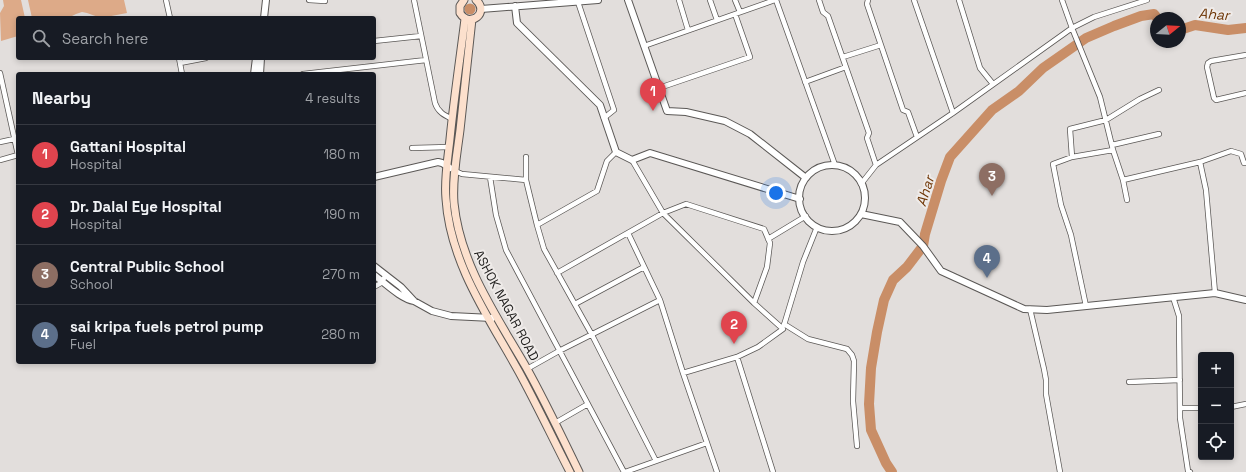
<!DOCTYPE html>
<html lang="en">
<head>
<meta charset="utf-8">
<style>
	body { margin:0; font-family:"Space Grotesk",sans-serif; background:#242831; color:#f1f3f6 }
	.controls { position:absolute; right:12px; bottom:12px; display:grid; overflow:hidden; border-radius:4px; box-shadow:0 2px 6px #0003 }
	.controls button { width:36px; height:36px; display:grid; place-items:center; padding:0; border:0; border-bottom:1px solid #363941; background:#171b24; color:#f1f3f6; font:20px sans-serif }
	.compass { position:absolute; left:1150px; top:12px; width:36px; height:36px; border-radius:50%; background:#171b24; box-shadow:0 2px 6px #0003; rotate:72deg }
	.you { position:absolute; left:776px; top:193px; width:14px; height:14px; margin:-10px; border:3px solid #fff; border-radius:50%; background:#1a73e8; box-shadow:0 0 0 6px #1a73e833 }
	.badge { display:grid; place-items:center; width:26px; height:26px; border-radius:50%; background:#d93025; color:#fff; font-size:13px; font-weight:700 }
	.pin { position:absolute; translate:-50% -33px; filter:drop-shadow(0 1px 2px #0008) }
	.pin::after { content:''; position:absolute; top:21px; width:14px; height:12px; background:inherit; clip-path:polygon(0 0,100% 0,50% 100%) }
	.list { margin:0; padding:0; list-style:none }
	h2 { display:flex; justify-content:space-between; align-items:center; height:52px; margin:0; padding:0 16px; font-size:17px }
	h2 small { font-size:13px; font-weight:400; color:#9ea1a6 }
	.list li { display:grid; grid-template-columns:26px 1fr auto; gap:12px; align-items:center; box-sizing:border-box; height:60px; padding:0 16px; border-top:1px solid #363941 }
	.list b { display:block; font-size:15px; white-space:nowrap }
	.list p { margin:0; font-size:13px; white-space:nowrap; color:#9ea1a6 }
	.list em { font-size:13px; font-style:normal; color:#9ea1a6 }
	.icon { flex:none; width:22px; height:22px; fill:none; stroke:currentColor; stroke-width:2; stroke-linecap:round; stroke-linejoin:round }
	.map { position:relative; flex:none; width:1246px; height:472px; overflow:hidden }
	.search { position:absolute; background:#171b24; box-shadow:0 2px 6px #0003; left:16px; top:16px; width:360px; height:44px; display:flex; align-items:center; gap:10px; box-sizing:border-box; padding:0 14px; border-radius:4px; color:#9ea1a6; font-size:15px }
	.panel { position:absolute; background:#171b24; box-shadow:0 2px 6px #0003; left:16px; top:72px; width:360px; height:292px; border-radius:4px }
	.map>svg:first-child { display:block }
	.green { fill:#da8 }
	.water { fill:#c98e67 }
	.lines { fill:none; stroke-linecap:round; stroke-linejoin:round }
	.river { stroke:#c98e67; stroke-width:10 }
	.minor-casing { stroke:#5b5856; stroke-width:6 }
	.tertiary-casing { stroke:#5b5856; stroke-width:8 }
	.secondary-casing { stroke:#5b5856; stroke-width:9 }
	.minor { stroke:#fff; stroke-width:4.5 }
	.tertiary { stroke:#fff; stroke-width:6 }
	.secondary { stroke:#fce0cd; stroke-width:7 }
	.labels { text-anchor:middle; stroke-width:4; stroke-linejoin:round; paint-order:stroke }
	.street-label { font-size:13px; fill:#1e1d1c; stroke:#efebe9 }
	.water-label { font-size:14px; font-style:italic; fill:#6f3707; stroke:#efebe9 }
</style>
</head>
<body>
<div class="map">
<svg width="1246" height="472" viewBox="0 0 1246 472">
	<rect width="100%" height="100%" fill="#e2dedc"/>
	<path class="green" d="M 3,0 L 21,0 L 25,18 L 18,18 L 18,36 L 1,41 L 0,13 L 4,6 Z
		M 28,0 L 124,0 L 127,13 L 101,18 L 87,13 L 82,12 L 76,14 L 68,18 L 32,18 Z"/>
	<path class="water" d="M464.5 9a5.5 5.5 0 1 1 11 0a5.5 5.5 0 1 1-11 0Z"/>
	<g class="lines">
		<path class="river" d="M 1180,30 L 1195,25 L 1228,30 L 1246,28
			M 892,472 L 886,463 L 871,430 L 869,404 L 871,368 L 877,332 L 884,300 L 893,280 L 907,267 L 923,246 L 925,234 L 941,181 L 950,157 L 992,110 L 1019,91 L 1043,68 L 1086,38 L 1114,26 L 1141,16 L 1154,14 L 1157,18"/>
		<defs>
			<path id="minor" d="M 166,0 L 170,18
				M 309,0 L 325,1
				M 414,0 L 435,103 C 438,112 444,115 452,119
				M 679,0 L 688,30
				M 710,0 L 717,20
				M 735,0 L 740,12
				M 776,0 L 835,165
				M 819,0 L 823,12 L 828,16 L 869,133 L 867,138 L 876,165
				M 868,0 L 867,4 L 903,110 L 908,112 L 917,137
				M 914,0 L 953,113
				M 959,0 L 980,68 L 993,84
				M 1062,0 L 1072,28 L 1100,97 L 1113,150 L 1123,180 L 1127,200
				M 578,2 L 614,110 L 604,118
				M 374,41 L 421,36
				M 644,46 L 775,0
				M 1246,55 L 1211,61 L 1208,63 L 1207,67 L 1214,98 L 1216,100 L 1246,93
				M 843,57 L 881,45
				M 179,58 L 182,74
				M 180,63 L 206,58
				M 0,73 L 18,155
				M 303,74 L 426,60
				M 805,82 L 846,67
				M 659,88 L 750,57 L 735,14
				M 0,142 L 14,139
				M 1112,145 L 1159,134
				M 412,148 L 449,147
				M 1072,157 L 1113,150
				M 0,160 L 18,155
				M 1200,162 L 1206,190 L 1215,293
				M 455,171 L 462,174 L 526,180 L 537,225 L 544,249 L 592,335 L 656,461
				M 490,177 L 496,215 L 506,250 L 624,472
				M 526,180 L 526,157
				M 1123,180 L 1200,162 L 1231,151 L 1241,154 L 1244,163 L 1246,163
				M 861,184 L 876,165 L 953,113 L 1072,28 L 1094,17 L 1147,0
				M 537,225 L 597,191 L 607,161 L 616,152
				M 628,233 L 660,300
				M 768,239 L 806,216
				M 557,273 L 663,213 L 686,204 L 764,229 L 770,243 L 767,267 L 754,303
				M 374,287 L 381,283 L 386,275
				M 1173,297 L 1179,316 L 1180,418 L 1188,471 L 1190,472
				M 575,304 L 644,267
				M 1086,306 L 1071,235 L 1061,205 L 1053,164 L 1072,157 L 1070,129 L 1106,120 L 1140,99 L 1159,90
				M 1030,309 L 1044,369 L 1046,380 L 1046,394 L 1060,472
				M 784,324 L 808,339 L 847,349 L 852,355 L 854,361 L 853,401 L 857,446
				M 784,325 L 803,262 L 817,227
				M 737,357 L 773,472
				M 527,369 L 559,351 L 660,300 L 683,373 L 737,357 L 758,347 L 783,329 L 754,303 L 663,213 L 632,160
				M 683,373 L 717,472
				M 1129,382 L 1180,380
				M 1231,407 L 1246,404
				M 1180,408 L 1201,408
				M 555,423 L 588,404
				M 625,472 L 707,443"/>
			<path id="tertiary" d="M 628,0 L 667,111 L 686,112 L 725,121 L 750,134 L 806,178
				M 515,6 L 517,23 L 600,105 L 616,152 L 632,160 L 650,153 L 800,199
				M 481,9 L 598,0
				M 264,18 L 266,0
				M 254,74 L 256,58
				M 260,74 L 261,58
				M799 198a33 33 0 1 1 66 0a33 33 0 1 1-66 0Z
				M 374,177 L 438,162 L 442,163 L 450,168
				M 861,214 L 900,222 L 923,246 L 941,271 L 1024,309 L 1047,310 L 1215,293 L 1246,300
				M 374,266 L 401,287 L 414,301 L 432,311 L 451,316 L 492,318
				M 374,275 C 385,283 401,299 414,301"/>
			<path id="secondary" d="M 464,0 L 460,6 L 460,13 C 470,29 490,12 476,0
				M 465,19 C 460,59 454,98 450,139 C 448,158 444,179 446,199 C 450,263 489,318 519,372 C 537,405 553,439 570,472
				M 472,19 C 468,56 464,93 460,130 C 457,154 452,179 454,203 C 460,264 496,315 526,367 C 545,401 562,437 579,472"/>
		</defs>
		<use href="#minor" class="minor-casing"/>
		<use href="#tertiary" class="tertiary-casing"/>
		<use href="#secondary" class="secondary-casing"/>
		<use href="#minor" class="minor"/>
		<use href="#tertiary" class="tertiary"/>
		<use href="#secondary" class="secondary"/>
	</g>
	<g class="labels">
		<g class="street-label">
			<text transform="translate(507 305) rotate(62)" y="5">ASHOK NAGAR ROAD</text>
		</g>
		<g class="water-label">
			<text transform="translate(1214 14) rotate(4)" y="5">Ahar</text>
			<text transform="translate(925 191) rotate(-73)" y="5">Ahar</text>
		</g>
	</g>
</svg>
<div class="controls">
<button>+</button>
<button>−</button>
<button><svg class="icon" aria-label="locate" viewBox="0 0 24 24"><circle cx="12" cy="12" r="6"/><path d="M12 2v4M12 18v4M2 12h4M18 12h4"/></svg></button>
</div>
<svg class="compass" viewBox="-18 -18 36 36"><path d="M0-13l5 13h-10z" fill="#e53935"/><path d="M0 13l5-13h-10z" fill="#9ea1a6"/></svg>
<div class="you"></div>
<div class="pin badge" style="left:653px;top:111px;background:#e0444e">1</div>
<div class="pin badge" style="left:734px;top:344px;background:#e0444e">2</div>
<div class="pin badge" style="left:992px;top:196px;background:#8d6e63">3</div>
<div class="pin badge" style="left:987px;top:278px;background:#5c6f8a">4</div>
<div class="search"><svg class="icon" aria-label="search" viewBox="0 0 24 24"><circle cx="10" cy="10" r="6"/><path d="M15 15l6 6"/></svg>Search here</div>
<section class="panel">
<h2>Nearby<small>4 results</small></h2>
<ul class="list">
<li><span class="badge" style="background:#e0444e">1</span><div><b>Gattani Hospital</b><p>Hospital</p></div><em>180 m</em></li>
<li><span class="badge" style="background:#e0444e">2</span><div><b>Dr. Dalal Eye Hospital</b><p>Hospital</p></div><em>190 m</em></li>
<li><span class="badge" style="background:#8d6e63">3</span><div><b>Central Public School</b><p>School</p></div><em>270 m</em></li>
<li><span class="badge" style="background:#5c6f8a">4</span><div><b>sai kripa fuels petrol pump</b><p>Fuel</p></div><em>280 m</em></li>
</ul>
</section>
</div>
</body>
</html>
